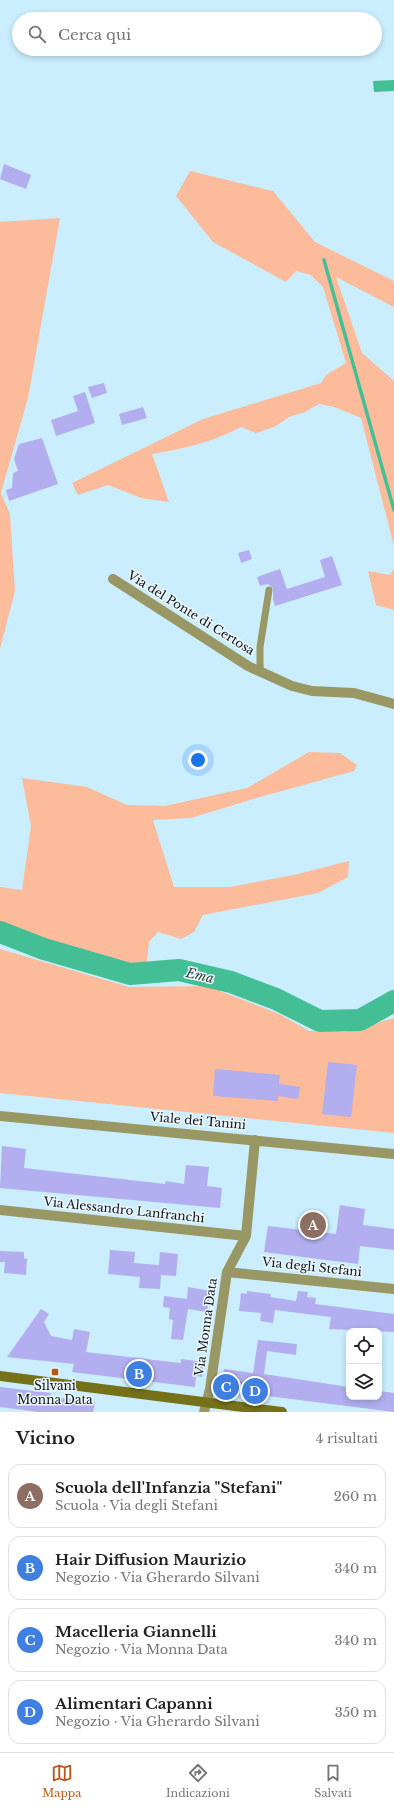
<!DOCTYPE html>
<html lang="it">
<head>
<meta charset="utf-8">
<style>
	body { margin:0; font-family:"Libre Baskerville",serif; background:#f6f6f6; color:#202124 }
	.controls { position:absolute; right:12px; bottom:12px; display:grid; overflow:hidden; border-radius:8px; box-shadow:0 2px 6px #0003 }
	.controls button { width:36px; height:36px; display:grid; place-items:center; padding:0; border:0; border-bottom:1px solid #e0e0e0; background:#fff; color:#202124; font:20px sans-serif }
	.you { position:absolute; left:198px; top:760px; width:14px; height:14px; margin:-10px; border:3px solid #fff; border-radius:50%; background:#1a73e8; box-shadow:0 0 0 6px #1a73e833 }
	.badge { display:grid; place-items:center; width:26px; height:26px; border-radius:50%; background:#b9571a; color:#fff; font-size:13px; font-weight:700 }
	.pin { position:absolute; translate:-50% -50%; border:2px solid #fff; box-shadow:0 1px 4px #0006 }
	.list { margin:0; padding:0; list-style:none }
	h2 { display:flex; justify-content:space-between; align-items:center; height:52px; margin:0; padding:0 16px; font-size:17px }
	h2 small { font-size:13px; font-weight:400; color:#757577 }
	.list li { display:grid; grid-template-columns:26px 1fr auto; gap:12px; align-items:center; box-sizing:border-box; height:64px; margin:0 8px 8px; padding:0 8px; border:1px solid #e0e0e0; border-radius:12px }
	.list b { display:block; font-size:15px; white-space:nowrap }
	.list p { margin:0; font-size:13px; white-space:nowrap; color:#757577 }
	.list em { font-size:13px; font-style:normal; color:#757577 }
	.icon { flex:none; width:22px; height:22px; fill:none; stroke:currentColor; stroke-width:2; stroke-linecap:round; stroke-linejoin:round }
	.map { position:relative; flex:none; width:394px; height:1412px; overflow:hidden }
	.search { position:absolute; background:#fff; box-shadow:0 2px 6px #0003; left:12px; right:12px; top:12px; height:44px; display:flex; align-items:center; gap:10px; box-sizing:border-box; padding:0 14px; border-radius:22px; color:#757577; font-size:15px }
	.sheet { height:340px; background:#fff }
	nav { display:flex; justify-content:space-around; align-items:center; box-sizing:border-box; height:56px; border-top:1px solid #e0e0e0; background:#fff; font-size:11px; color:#757577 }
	nav a { display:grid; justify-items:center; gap:2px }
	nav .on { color:#b9571a }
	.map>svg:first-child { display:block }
	.green { fill:#fcbb9b }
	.water { fill:#44be95 }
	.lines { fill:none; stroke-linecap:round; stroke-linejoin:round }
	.stream { stroke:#44be95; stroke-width:3.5 }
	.river { stroke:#44be95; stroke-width:22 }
	.building { fill:#b2aeef }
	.service { stroke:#999865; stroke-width:7 }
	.minor { stroke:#999865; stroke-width:10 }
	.secondary { stroke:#747118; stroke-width:10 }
	.poi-dot { fill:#b9571a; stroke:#eef6fa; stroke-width:1.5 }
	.labels { text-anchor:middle; stroke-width:3; stroke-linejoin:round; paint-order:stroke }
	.street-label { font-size:12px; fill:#05151c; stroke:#eef6fa }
	.poi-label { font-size:12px; fill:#05151c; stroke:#eef6fa }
	.water-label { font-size:13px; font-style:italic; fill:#264035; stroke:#eef6fa }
</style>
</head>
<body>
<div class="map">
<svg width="394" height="1412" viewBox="0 0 394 1412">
	<rect width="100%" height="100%" fill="#caeefe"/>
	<path class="green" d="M 190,171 L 273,191 L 315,242 L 394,281 L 394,307 L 336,277 L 362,353 L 394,381 L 394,546 L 361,418 L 334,407 L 319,404 L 305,412 L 289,417 L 274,427 L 256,433 L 241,427 C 210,443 186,448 152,454 L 169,502 L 141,498 L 108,485 L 78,495 L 72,483 L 203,419 L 321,383 L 326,375 L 346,363 L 323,287 L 311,275 L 296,271 L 286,282 L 213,242 L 176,196 Z
		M 60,218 L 28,398 L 1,493 L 10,514 L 15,591 L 0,649 L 0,222 Z
		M 394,569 L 394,610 L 376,605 L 368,571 L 390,575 Z
		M 309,752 L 340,753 L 357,765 L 354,771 L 260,797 L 191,818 L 153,820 L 174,887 L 230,887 L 298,874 L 349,861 L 348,877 L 318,893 L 203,915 L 194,932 L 181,939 L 158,932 L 149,942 L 147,962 L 126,965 L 33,935 L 0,927 L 0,887 L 22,890 L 31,826 L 22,778 L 87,787 L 127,805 L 165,806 L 247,788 Z
		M 0,949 L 129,987 L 207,986 L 279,1014 L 309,1031 L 345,1032 L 394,1018 L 394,1133 L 0,1093 Z"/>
	<path class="water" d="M 394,80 L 394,91 L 374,92 L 373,81 Z"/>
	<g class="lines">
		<path class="stream" d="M 324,260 C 347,343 371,426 394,510"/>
		<path class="river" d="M 0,932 L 44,949 L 130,974 L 179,970 L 231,982 L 276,999 L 320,1021 L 360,1020 L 394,1001"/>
	</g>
	<path class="building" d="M 4,164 L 31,175 L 26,189 L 0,179 Z
		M 104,383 L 107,393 L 92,398 L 88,387 Z
		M 85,392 L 95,423 L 56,436 L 51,420 L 78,411 L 73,396 Z
		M 143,407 L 147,418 L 122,425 L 119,414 Z
		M 42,438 L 58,484 L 9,501 L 6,490 L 12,488 L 13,473 L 18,471 L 14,459 L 19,444 Z
		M 249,550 L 252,559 L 241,563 L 238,553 Z
		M 332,556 L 342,585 L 275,606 L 273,599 L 273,588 L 268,584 L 260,586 L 257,577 L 280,569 L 287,589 L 325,577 L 320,560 Z
		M 328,1062 L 357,1065 L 351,1117 L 322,1114 Z
		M 215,1069 L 280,1075 L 279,1084 L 300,1087 L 298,1099 L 278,1096 L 278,1101 L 213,1096 Z
		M 2,1146 L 26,1149 L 24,1168 L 165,1184 L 166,1181 L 184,1184 L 186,1165 L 209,1167 L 207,1186 L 222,1188 L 220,1208 L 0,1188 Z
		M 340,1205 L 365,1209 L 363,1225 L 394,1229 L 394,1250 L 360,1246 L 358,1264 L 264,1252 L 268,1226 L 336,1234 Z
		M 110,1250 L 135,1252 L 134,1263 L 159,1265 L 160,1252 L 178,1254 L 176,1276 L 161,1275 L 160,1289 L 139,1288 L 140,1277 L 108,1274 Z
		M 0,1251 L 24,1252 L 24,1258 L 27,1259 L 26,1275 L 4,1273 L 5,1262 L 0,1262 Z
		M 188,1287 L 210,1291 L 207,1312 L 188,1309 L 183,1340 L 171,1339 L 173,1320 L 169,1319 L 170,1308 L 163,1307 L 164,1296 L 187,1299 Z
		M 247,1291 L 271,1294 L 270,1297 L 296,1301 L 298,1291 L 308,1292 L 307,1297 L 316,1298 L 315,1304 L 394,1314 L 394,1332 L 329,1329 L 331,1317 L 275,1310 L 273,1323 L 260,1321 L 261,1313 L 239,1311 L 241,1293 L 247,1294 Z
		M 41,1309 L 49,1314 L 44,1322 L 51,1336 L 72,1340 L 74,1329 L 90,1332 L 86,1352 L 181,1363 L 181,1359 L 204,1362 L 202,1377 L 196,1376 L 195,1387 L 72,1372 L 74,1364 L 7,1357 Z
		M 258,1340 L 297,1344 L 296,1355 L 267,1351 L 264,1374 L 349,1387 L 349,1397 L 379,1397 L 379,1391 L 394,1393 L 394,1412 L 221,1390 L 224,1369 L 253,1373 Z
		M 0,1387 L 51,1393 L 50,1397 L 95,1402 L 93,1412 L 39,1412 L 0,1407 Z"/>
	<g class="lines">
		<path class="service" d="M 260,670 L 260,647 L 269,590"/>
		<path class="minor" d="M 113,579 L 248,666 L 292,686 L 312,691 L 354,693 L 394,704
			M 0,1116 L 394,1154
			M 0,1210 L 246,1236
			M 227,1272 L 394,1289
			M 204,1412 L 210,1389 L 227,1272 L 246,1236 L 255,1140"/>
		<path class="secondary" d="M 0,1376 L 282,1412"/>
	</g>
	<rect class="poi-dot" x="51" y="1368" width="8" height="8" rx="2"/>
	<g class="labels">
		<g class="street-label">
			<text transform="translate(191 613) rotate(32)" y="4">Via del Ponte di Certosa</text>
			<text transform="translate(198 1121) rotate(5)" y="4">Viale dei Tanini</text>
			<text transform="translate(124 1210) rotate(6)" y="4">Via Alessandro Lanfranchi</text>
			<text transform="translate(312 1267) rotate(6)" y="4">Via degli Stefani</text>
			<text transform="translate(206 1327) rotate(-82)" y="4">Via Monna Data</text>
		</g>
		<g class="poi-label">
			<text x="55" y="1390">Silvani<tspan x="55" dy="14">Monna Data</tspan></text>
		</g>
		<g class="water-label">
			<text transform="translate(200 975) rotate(13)" y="5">Ema</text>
		</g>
	</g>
</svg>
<div class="controls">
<button><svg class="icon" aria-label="locate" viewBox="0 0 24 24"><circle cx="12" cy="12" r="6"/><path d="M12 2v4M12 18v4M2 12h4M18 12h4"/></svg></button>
<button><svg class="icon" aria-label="layers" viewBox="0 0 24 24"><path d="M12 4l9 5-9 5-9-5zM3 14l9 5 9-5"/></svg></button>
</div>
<div class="you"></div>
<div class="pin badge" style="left:313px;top:1225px;background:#8d6e63">A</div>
<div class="pin badge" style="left:139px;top:1374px;background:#3f7fe0">B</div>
<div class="pin badge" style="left:226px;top:1387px;background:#3f7fe0">C</div>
<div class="pin badge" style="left:255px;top:1391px;background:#3f7fe0">D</div>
<div class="search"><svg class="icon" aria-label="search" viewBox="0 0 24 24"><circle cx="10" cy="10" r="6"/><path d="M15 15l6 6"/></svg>Cerca qui</div>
</div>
<section class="sheet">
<h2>Vicino<small>4 risultati</small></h2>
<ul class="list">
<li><span class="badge" style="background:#8d6e63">A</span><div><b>Scuola dell'Infanzia &quot;Stefani&quot;</b><p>Scuola · Via degli Stefani</p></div><em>260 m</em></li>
<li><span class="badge" style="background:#3f7fe0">B</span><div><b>Hair Diffusion Maurizio</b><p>Negozio · Via Gherardo Silvani</p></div><em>340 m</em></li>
<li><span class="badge" style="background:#3f7fe0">C</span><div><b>Macelleria Giannelli</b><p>Negozio · Via Monna Data</p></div><em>340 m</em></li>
<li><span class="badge" style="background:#3f7fe0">D</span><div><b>Alimentari Capanni</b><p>Negozio · Via Gherardo Silvani</p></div><em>350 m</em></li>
</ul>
</section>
<nav>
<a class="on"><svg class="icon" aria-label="map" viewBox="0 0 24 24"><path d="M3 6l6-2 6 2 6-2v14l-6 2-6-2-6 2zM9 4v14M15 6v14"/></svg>Mappa</a>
<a><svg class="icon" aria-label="directions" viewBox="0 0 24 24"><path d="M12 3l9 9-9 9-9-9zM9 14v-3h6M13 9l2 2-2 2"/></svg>Indicazioni</a>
<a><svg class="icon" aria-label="saved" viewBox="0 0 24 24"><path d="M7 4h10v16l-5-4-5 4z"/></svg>Salvati</a>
</nav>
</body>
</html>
